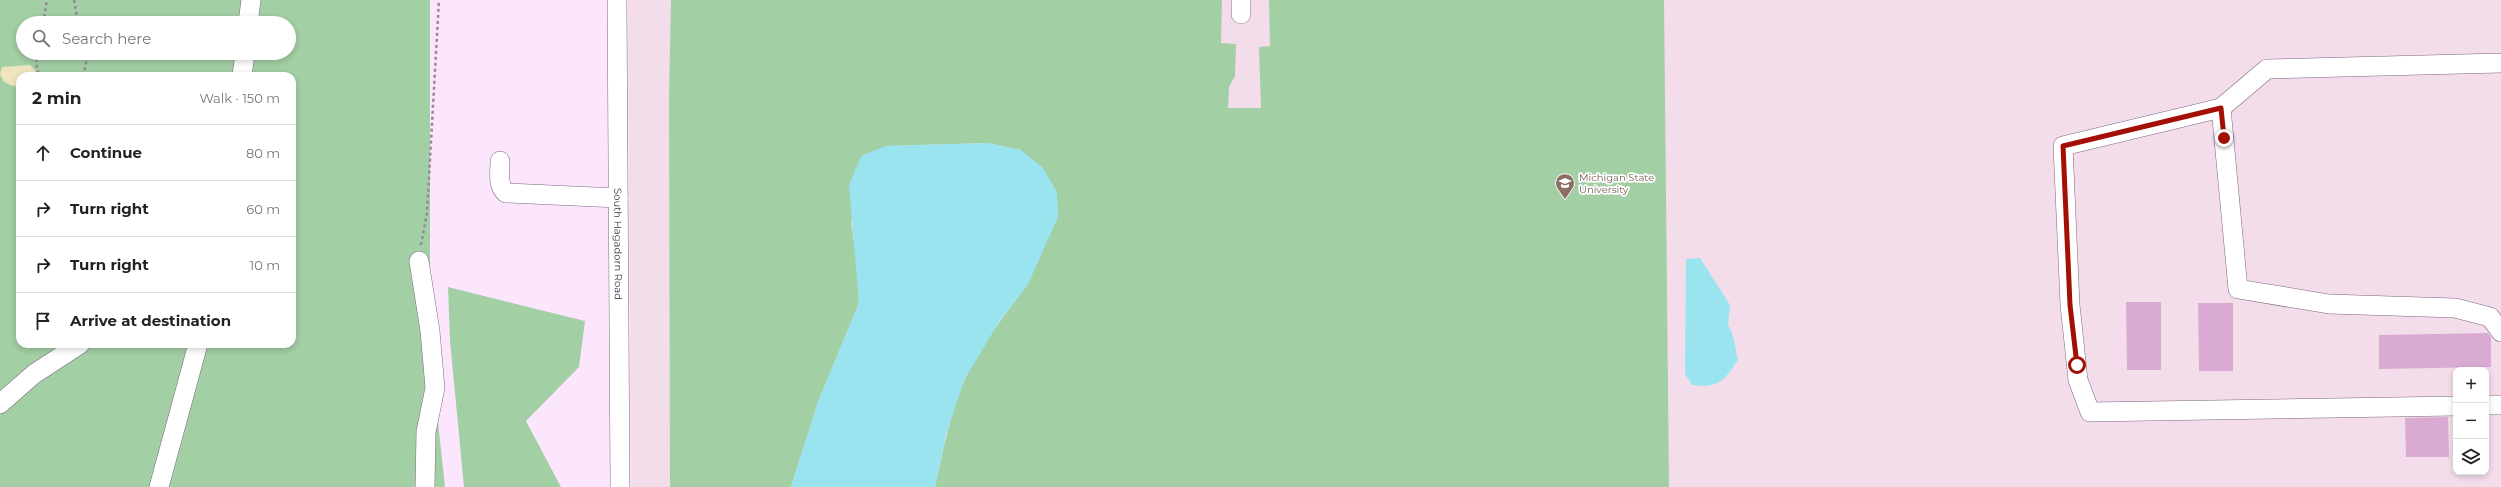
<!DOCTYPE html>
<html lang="en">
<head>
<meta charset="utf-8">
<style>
	body { margin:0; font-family:Montserrat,sans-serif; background:#f6f6f6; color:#222 }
	.controls { position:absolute; right:12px; bottom:12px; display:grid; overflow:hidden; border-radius:8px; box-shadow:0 2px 6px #0003 }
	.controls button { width:36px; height:36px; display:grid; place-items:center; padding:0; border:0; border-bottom:1px solid #e0e0e0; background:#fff; color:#222; font:20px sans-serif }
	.stop { position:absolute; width:12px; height:12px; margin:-9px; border:3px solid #a30e05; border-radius:50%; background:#fff }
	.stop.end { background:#a30e05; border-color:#fff; box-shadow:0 1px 4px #0008 }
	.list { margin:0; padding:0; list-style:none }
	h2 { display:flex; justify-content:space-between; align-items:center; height:52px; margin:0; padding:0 16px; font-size:17px }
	h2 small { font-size:13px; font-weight:400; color:#767676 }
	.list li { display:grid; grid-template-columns:26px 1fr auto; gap:12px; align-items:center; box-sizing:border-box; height:56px; padding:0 16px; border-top:1px solid #e0e0e0 }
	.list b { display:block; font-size:15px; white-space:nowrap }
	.list em { font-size:13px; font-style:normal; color:#767676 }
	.icon { flex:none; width:22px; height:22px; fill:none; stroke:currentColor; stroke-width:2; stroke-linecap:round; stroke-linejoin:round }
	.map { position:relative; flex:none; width:2501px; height:487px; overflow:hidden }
	.search { position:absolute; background:#fff; box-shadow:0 2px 6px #0003; left:16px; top:16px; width:280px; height:44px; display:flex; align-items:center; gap:10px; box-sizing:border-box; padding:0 14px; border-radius:22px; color:#767676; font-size:15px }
	.panel { position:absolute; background:#fff; box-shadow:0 2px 6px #0003; left:16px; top:72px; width:280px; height:276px; border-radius:12px }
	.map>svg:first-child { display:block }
	.education { fill:#f3ddeb; fill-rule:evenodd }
	.green { fill:#a3cfa5; fill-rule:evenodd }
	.sand { fill:#eee5bf }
	.water { fill:#9ae4f0 }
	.building { fill:#daabd2 }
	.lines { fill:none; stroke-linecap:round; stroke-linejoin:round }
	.minor-casing { stroke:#7d6681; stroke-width:20 }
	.path { stroke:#97889a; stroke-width:2.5; stroke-dasharray:3 3; stroke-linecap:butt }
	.minor { stroke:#fff; stroke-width:19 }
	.route { stroke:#a30e05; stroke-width:5 }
	.labels { text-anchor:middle; stroke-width:3.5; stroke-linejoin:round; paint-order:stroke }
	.education-label { font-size:10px; fill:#785e54; stroke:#fff; text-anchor:start }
	.street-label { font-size:10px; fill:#413743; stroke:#fff }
</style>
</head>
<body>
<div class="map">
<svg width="2501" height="487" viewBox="0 0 2501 487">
	<rect width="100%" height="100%" fill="#fbe6fe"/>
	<path class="education" d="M 628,0 L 2501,0 L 2501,487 L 631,487 ZM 2456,370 L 2486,370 L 2486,472 L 2456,472 Z"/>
	<path class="green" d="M 0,0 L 430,0 L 430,348 L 445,487 L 0,487 ZM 23,23 L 289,23 L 289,53 L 23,53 ZM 20,76 L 292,76 L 292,344 L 20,344 Z
		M 671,0 L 1222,0 L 1221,43 L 1236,44 L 1235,76 L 1229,87 L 1228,108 L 1261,108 L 1259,47 L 1270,46 L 1269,0 L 1664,0 L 1669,487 L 935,487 C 943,451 950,415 964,381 C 978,348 1007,312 1028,284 L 1021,150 L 987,143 L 886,146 L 851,222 L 856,256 L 859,303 L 818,402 L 791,487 L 670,487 L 669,99 Z
		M 448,287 L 585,321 L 579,367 L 526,421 L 561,487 L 464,487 L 450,341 Z"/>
	<path class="sand" d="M 30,65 L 35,70 L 36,76 L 20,76 L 20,85 L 13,86 L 4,82 L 0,74 L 2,67 Z"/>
	<path class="water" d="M 987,143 L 1021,150 L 1043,168 L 1057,192 L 1058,217 L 1028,284 L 999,322 L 964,380 L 946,435 L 935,487 L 791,487 L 818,402 L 859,303 L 849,185 L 861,156 L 886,146 Z
		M 1700,258 L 1730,305 L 1728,325 C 1735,336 1735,348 1738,360 C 1723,382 1719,388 1692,385 L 1685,374 L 1686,259 Z"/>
	<path class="building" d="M 2126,302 L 2161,302 L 2161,370 L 2127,370 Z
		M 2198,303 L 2233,303 L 2233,371 L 2199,371 Z
		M 2488,333 L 2491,337 L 2491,367 L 2379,369 L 2379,335 Z
		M 2448,417 L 2449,457 L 2406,457 L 2405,418 Z"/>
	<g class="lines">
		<defs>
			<g id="minor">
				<path id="s1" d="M 617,0 L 620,487"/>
				<path d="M 1241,14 L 1241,0"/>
				<path d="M 248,23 L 251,0"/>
				<path d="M 242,76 L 245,53"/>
				<path d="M 2221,108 L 2238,289 L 2329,304 L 2455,308 L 2490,317 L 2501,332"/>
				<path d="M 500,161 C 500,172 497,186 506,193 L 618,198"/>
				<path d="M 419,261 L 430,331 L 435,388 L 426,432 L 425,487"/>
				<path d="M 0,404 L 34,374 L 80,344"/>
				<path d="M 2486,405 L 2501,405"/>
				<path d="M 2456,406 L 2090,412 L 2078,380 L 2070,305 L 2063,146 L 2221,108 L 2267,69 L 2501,63"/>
				<path d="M 159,487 L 198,344"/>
			</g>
		</defs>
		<use href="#minor" class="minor-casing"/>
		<path class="path" d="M 74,0 L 78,23
			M 43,23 L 47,0
			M 38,53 L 36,63 L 39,76
			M 83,76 L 86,64 L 85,53
			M 421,245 L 427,213 L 439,0"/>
		<use href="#minor" class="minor"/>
	</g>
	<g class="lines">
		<path class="route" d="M 2077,365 L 2070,305 L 2063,146 L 2221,108 L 2224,138"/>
	</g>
	<defs>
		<symbol id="university-pin" viewBox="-11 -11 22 30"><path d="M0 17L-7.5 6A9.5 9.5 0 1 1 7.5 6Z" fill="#8d6e63" stroke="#fff"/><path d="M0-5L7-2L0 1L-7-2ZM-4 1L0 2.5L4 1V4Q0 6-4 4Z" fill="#fff"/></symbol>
	</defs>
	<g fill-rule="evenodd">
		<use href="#university-pin" x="1554" y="172" width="22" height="30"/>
	</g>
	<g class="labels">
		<g class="education-label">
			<text x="1579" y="181">Michigan State<tspan x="1579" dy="12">University</tspan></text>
		</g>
		<g class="street-label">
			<text dy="4" stroke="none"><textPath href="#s1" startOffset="244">South Hagadorn Road</textPath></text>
		</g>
	</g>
</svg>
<div class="controls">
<button>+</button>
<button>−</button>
<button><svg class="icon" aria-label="layers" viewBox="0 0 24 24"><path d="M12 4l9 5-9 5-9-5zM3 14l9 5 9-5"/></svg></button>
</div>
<div class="stop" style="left:2077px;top:365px"></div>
<div class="stop end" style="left:2224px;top:138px"></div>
<div class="search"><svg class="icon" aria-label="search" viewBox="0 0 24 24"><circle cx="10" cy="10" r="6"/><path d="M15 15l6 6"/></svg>Search here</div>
<section class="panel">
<h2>2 min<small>Walk · 150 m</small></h2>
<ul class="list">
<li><svg class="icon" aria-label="ahead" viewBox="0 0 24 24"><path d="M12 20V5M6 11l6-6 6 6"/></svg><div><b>Continue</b></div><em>80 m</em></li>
<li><svg class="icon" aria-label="right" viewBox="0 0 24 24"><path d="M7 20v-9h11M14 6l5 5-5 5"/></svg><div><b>Turn right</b></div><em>60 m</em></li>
<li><svg class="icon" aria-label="right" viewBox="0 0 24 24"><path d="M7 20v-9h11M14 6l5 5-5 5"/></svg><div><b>Turn right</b></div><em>10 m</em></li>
<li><svg class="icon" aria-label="arrive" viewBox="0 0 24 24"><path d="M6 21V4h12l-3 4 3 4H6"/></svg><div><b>Arrive at destination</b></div></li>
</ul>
</section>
</div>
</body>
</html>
